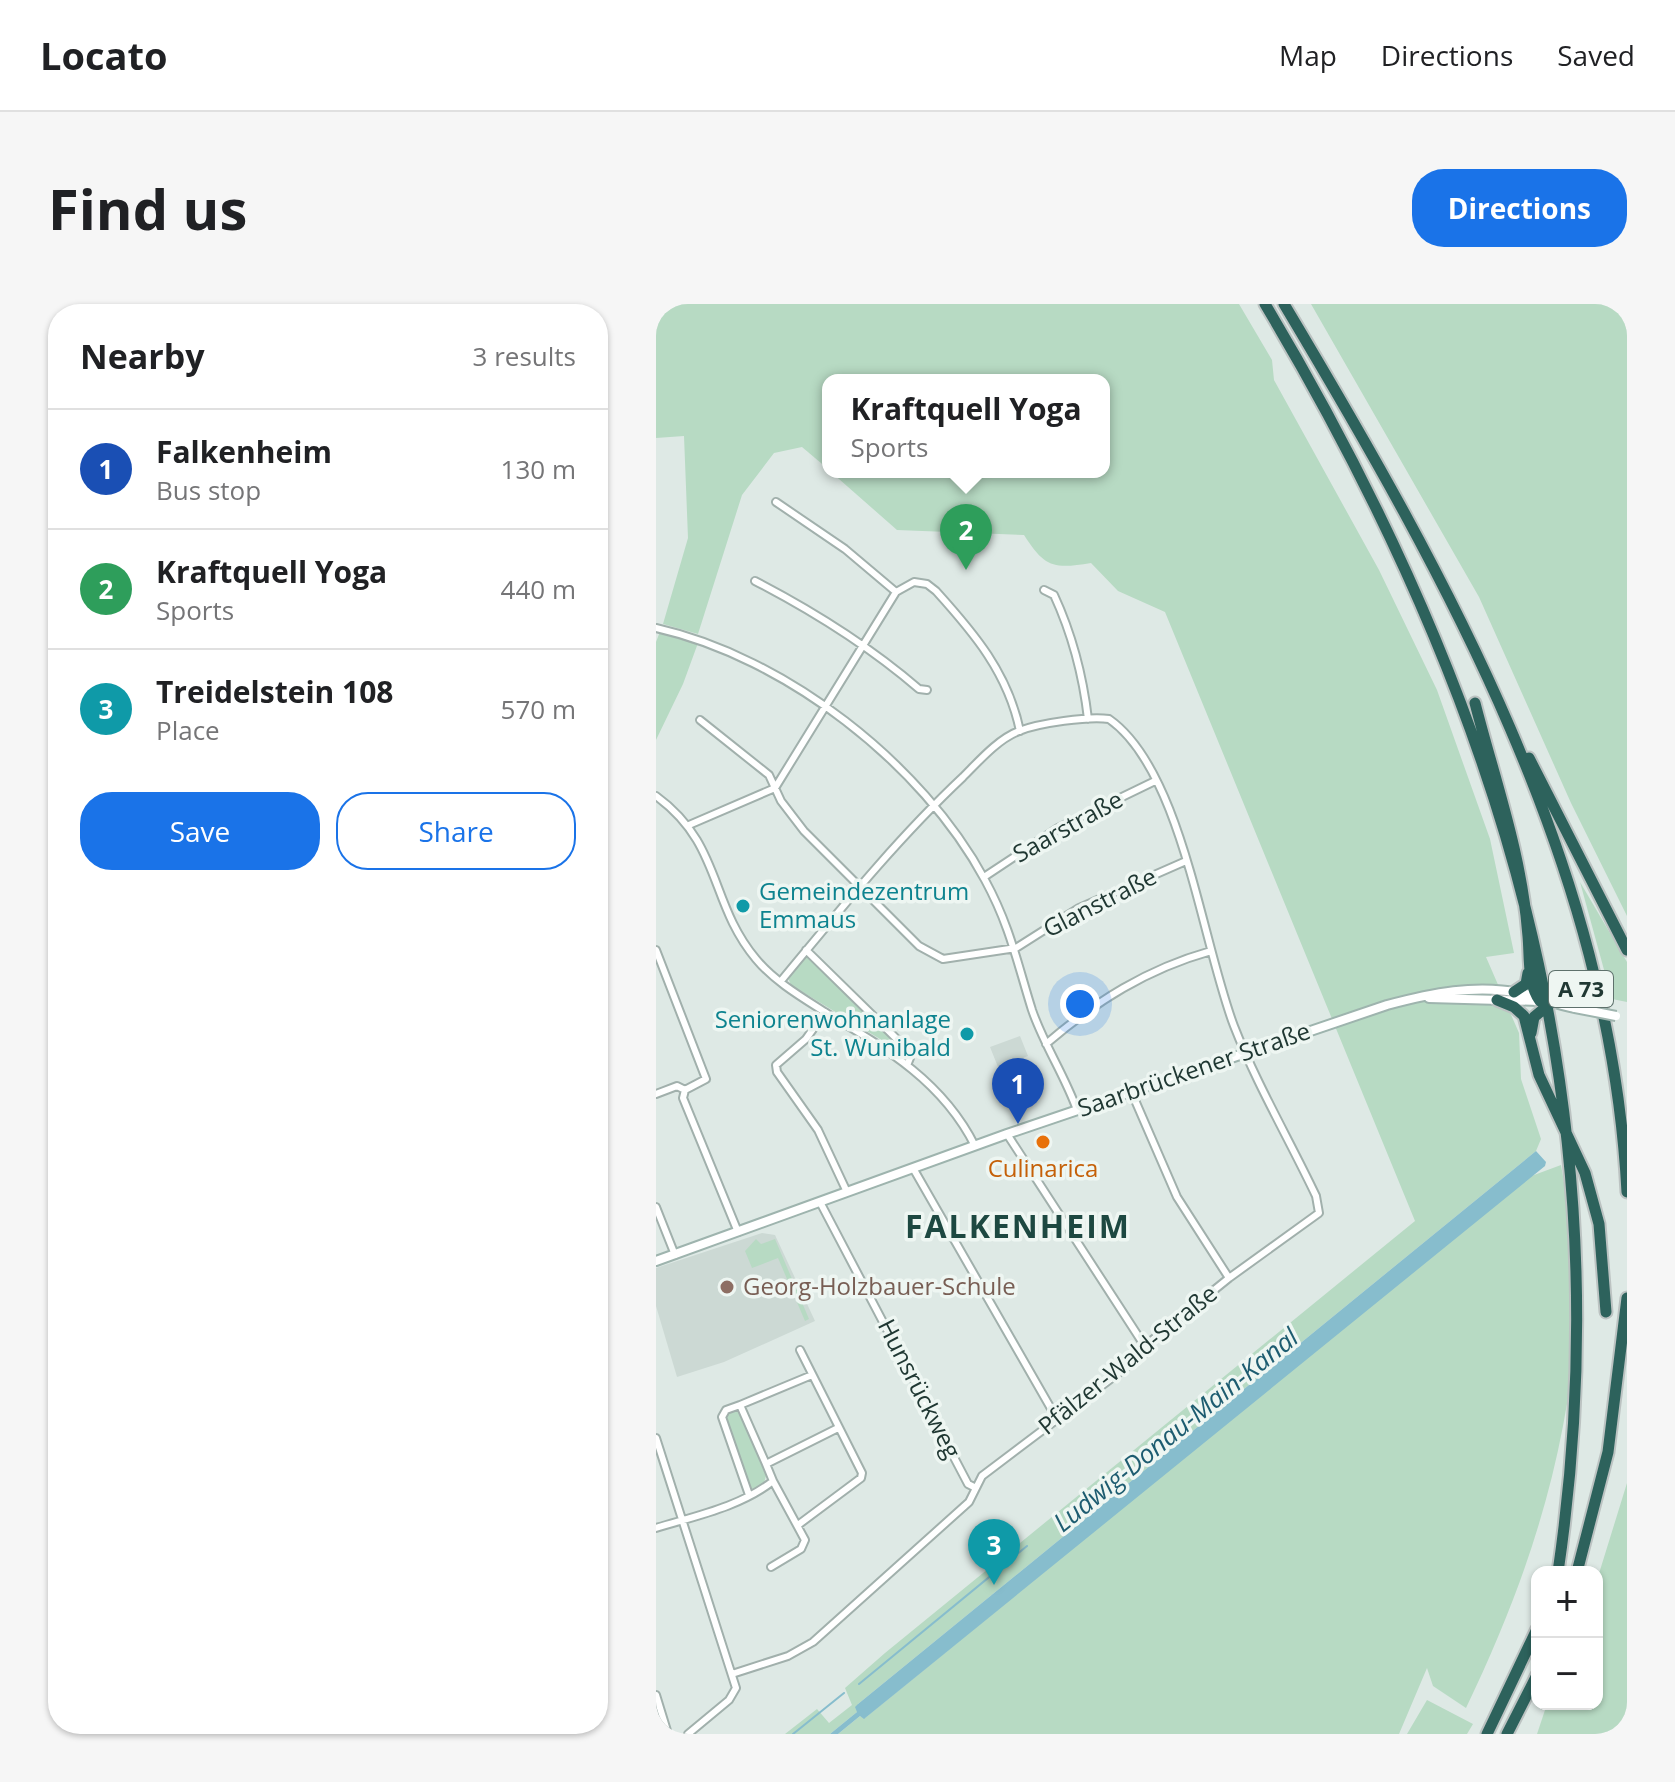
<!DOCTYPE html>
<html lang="en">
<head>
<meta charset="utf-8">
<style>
	body { margin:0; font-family:"Open Sans",sans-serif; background:#f6f6f6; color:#202124 }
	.controls { position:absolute; right:24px; bottom:24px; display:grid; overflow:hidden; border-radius:16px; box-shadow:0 2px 6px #0004 }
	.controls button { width:72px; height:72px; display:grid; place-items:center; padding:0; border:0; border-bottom:2px solid #e0e0e0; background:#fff; color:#202124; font:40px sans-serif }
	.you { position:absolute; left:424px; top:700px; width:28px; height:28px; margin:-20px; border:6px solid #fff; border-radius:50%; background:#1a73e8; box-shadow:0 0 0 12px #1a73e833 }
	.badge { display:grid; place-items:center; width:52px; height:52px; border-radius:50%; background:#1a73e8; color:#fff; font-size:26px; font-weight:700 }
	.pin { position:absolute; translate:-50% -66px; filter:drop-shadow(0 2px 4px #0008) }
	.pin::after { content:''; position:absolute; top:42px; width:28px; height:24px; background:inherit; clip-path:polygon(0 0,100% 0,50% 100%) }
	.popup { position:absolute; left:166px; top:70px; width:288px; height:104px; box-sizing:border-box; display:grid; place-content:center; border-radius:16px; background:#fff; filter:drop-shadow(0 2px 6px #0005); font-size:26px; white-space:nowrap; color:#757577 }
	.popup b { font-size:30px; color:#202124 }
	.popup::after { content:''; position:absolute; left:50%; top:100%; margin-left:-16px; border:16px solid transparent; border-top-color:#fff }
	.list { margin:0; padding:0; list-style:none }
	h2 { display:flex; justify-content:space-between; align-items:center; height:104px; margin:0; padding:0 32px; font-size:34px }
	h2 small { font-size:26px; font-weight:400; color:#757577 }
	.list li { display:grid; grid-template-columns:52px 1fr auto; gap:24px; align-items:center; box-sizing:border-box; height:120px; padding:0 32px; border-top:2px solid #e0e0e0 }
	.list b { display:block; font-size:30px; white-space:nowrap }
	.list p { margin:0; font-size:26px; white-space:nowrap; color:#757577 }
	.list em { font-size:26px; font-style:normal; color:#757577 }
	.actions { display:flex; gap:16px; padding:24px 32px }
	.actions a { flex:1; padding:18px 0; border:2px solid #1a73e8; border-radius:32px; text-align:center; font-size:28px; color:#1a73e8 }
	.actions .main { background:#1a73e8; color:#fff }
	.map { position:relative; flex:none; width:971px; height:1430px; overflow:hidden; border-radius:32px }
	header { display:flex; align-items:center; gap:48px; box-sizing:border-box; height:112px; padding:0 40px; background:#fff; border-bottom:2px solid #e0e0e0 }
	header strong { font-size:38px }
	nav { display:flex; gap:44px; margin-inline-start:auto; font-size:28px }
	.intro { display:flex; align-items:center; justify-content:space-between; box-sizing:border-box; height:192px; padding:0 48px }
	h1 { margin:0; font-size:56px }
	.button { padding:20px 36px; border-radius:32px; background:#1a73e8; color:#fff; font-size:28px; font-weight:700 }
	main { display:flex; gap:48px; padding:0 48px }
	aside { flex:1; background:#fff; border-radius:32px; box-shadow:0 2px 6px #0004 }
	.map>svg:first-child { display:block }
	.built { fill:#ccd9d4 }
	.green { fill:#b7dac3 }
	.water { fill:#87bdcd }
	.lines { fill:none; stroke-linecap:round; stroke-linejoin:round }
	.stream { stroke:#87bdcd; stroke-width:2 }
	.street-casing { stroke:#a1b0ac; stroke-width:10 }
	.secondary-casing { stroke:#9eb4ae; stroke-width:12 }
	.highway-casing { stroke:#bcc3c2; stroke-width:15 }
	.street { stroke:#fff; stroke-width:6 }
	.secondary { stroke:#fff; stroke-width:8 }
	.highway { stroke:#2d625c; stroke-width:11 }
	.secondary-bridge-casing { stroke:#9eb4ae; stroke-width:12; stroke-linecap:butt }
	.secondary-bridge { stroke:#fff; stroke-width:8 }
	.culture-dot { fill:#0f9aa8; stroke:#eef6f2; stroke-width:3 }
	.food-dot { fill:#e8710a; stroke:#eef6f2; stroke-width:3 }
	.education-dot { fill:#8d6e63; stroke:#eef6f2; stroke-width:3 }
	.labels { text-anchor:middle; stroke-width:7; stroke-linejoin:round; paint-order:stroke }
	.shield { fill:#eef6f2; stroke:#5e716c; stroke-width:2 }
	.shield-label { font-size:22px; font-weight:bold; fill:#203833 }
	.street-label { font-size:24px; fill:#203833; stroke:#eef6f2 }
	.culture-label { font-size:24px; fill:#0d838f; stroke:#eef6f2; text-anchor:start }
	.food-label { font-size:24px; fill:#c56008; stroke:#eef6f2 }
	.education-label { font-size:24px; fill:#785e54; stroke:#eef6f2; text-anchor:start }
	.water-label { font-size:26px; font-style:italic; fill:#1d5c70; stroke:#eef6f2 }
	.district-label { font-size:32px; font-weight:bold; letter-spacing:2px; fill:#1d4841; stroke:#eef6f2 }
</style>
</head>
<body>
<header>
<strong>Locato</strong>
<nav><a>Map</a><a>Directions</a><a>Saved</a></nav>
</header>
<div class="intro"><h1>Find us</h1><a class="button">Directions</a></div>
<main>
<aside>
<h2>Nearby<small>3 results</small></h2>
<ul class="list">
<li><span class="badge" style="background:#1a4fb4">1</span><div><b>Falkenheim</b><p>Bus stop</p></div><em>130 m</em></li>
<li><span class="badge" style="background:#2e9e5b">2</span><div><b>Kraftquell Yoga</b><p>Sports</p></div><em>440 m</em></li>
<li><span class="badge" style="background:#0f9aa8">3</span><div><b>Treidelstein 108</b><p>Place</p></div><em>570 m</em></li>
</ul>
<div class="actions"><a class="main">Save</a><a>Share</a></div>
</aside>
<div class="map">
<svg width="971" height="1430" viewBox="0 0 971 1430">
	<rect width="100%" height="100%" fill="#dee9e5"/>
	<path class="built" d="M 364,732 L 372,752 L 342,763 L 334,743 Z
		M 106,929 L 119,931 L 159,1017 L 68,1058 L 21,1073 L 0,1002 L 0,964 Z"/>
	<path class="green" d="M 0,0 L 583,0 L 616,56 L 618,76 L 723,266 L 781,386 L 834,535 L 858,649 L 830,653 L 863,729 L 865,775 L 885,835 L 880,847 L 202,1400 L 201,1408 L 174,1430 L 129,1430 L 161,1405 L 173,1419 L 196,1401 L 189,1384 L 229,1349 L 759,917 L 509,308 L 462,287 L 435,259 C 398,265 389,264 368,231 L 241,226 L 175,168 L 448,168 L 448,76 L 172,76 L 172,165 L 146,143 L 118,149 L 86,191 L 42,330 L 7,320 L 32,234 L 28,132 L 0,134 Z
		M 655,0 L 971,0 L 971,612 L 915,499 L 823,293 Z
		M 5,325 L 42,339 L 27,380 L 0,436 L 0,338 Z
		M 924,578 L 971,658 L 971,698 L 956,695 Z
		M 152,650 L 252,749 L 252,752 L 135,681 L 132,674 Z
		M 905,861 C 914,911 921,968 921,1019 C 920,1053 913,1089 907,1122 C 888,1222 854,1312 810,1404 L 777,1382 L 771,1364 L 743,1430 L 182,1430 L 204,1412 L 209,1414 L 870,874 Z
		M 100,935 L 105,940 L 119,935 L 153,1015 L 149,1017 L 122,954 L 96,964 L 89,947 Z
		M 79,1106 L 84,1108 L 110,1172 L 108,1179 L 98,1186 L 93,1184 L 70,1116 L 71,1110 Z
		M 971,1179 L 971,1430 L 881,1430 L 891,1400 L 941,1400 L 941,1276 Z
		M 771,1396 L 817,1420 L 811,1430 L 751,1430 Z"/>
	<path class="water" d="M 880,847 L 890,858 L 889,862 L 208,1415 L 204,1412 L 182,1430 L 174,1430 L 201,1408 L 199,1403 L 202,1400 Z"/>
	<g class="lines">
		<path class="stream" d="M 203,1380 L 371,1242
			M 137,1430 L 188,1389"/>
		<defs>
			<path id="street" d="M 120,198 L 189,245 L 240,288
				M 99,277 C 157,307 213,342 263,385 L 271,386
				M 388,286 L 398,291 C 416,330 427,372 432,415
				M 0,324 C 129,353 266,459 329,576 C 354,622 361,658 376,706 C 388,741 409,772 421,806
				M 44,416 L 113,471 L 125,497 L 148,527 L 263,642 L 287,655 L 360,644 L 423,604 L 530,557
				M 0,492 C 66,540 53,599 100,655 C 119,678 147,694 172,710 C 231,745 287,778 319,842
				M 33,521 L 119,484 L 240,288 L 258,278 L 271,280 L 280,287 C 318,329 352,369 364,427
				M 328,573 L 402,524 L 499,477
				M 0,646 L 50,775 L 29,786 L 27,794 L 82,928
				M 150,646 L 250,744 L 254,754 L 252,759
				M 169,708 L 150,735 L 120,761 L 121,768 L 162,826 L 191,888
				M 390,740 C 440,697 491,665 555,647
				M 475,787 L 521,893 L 573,974
				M 0,790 L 21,782 L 29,786
				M 351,830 L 490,1044
				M 257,864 L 401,1115
				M 164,898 L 312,1180 L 320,1184
				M 0,903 L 19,951
				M 84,1101 L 70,1106 L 66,1113 L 93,1191
				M 0,1134 L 80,1384 L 73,1396 L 32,1430
				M 110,1160 L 84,1101 L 156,1071
				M 142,1221 L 205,1174 L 206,1169 L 144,1046
				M 0,1224 C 39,1212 84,1203 117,1177 L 110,1160 L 182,1124
				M 115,1263 L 145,1245 L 149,1236 L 117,1177
				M 76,1370 L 132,1352 L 157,1338 L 313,1198 L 326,1172 L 489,1049 L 495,1037 L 573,974 L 663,909 L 660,892 C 633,835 601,781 578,722 C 546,639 526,466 453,415 C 433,412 383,419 363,427 C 342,435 323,457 307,473 C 240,536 183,607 125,677
				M 0,1391 L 12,1430"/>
			<path id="secondary" d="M 773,694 L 883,697
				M 0,957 L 351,830 L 731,701 C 776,689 819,680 865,689 C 883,692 900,701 919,704"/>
			<path id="highway" d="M 609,0 C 845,395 971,799 902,1268
				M 628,0 C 791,273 954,563 971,888
				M 819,399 C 839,477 866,551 872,632 C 874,653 871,679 884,697
				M 873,454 L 971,646
				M 858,688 L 870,680 L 872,669
				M 841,696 L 858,703 L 868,712 L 883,771 L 929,869 L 943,920 L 950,1008
				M 875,729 L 878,713 L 895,699
				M 921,1268 L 952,1148 L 971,994
				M 831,1430 L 881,1325
				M 851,1430 L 881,1371"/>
		</defs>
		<use href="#street" class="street-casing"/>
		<use href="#secondary" class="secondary-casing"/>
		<use href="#highway" class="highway-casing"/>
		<use href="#street" class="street"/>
		<use href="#secondary" class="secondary"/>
		<use href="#highway" class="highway"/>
		<defs>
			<path id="secondary-bridge" d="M 919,704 L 960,712"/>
		</defs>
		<use href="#secondary-bridge" class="secondary-bridge-casing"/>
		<use href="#secondary-bridge" class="secondary-bridge"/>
	</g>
	<g class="culture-dot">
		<circle cx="87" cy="602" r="8"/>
		<circle cx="311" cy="730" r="8"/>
	</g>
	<circle class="food-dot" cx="387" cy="838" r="8"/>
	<circle class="education-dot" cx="71" cy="983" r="8"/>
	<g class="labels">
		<rect class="shield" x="893" y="667" width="64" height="36" rx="6"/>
		<g class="shield-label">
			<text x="925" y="693">A 73</text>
		</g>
		<g class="street-label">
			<text transform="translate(412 523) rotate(-29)" y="8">Saarstraße</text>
			<text transform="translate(444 599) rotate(-27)" y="8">Glanstraße</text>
			<text transform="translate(538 766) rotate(-19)" y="8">Saarbrückener Straße</text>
			<text transform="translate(472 1056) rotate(-39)" y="8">Pfälzer-Wald-Straße</text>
			<text transform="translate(263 1085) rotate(63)" y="8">Hunsrückweg</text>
		</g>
		<g class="culture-label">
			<text x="103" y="596">Gemeindezentrum<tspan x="103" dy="28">Emmaus</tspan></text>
			<text x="295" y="724" text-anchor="end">Seniorenwohnanlage<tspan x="295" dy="28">St. Wunibald</tspan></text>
		</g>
		<g class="food-label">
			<text x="387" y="873">Culinarica</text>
		</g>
		<g class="education-label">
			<text x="87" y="991">Georg-Holzbauer-Schule</text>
		</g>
		<g class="water-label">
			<text transform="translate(520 1126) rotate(-39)" y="9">Ludwig-Donau-Main-Kanal</text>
		</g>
		<g class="district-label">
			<text x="362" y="934">FALKENHEIM</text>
		</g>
	</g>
</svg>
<div class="controls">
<button>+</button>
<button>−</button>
</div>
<div class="you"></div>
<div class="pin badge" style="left:362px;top:820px;background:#1a4fb4">1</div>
<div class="pin badge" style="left:310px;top:266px;background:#2e9e5b">2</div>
<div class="popup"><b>Kraftquell Yoga</b>Sports</div>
<div class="pin badge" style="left:338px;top:1281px;background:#0f9aa8">3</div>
</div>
</main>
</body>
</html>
